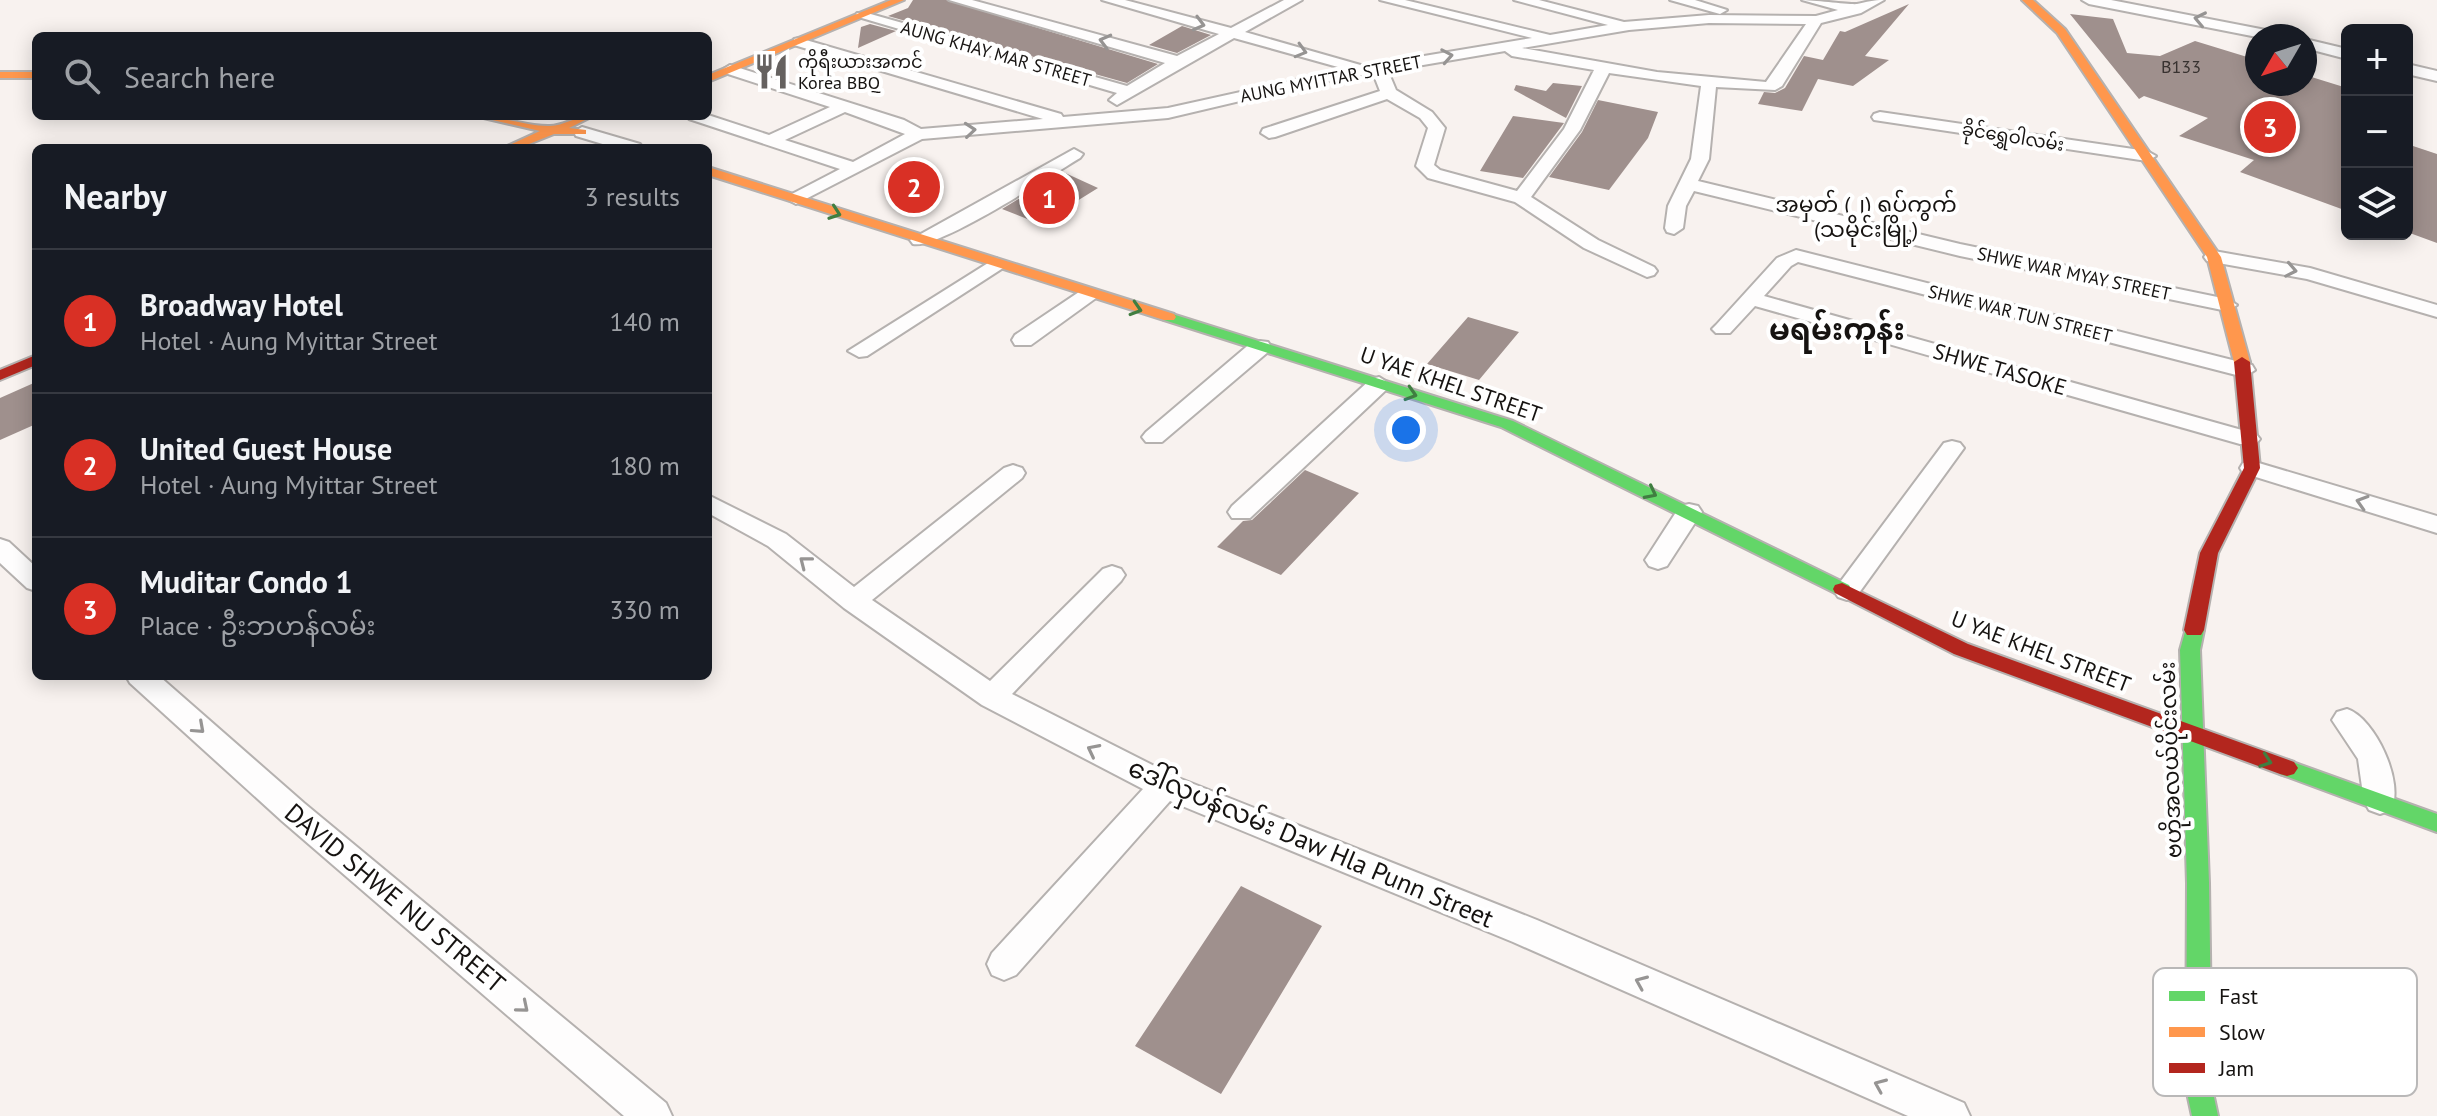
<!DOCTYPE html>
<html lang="en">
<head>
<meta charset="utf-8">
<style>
	body { margin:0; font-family:"PT Sans","Noto Sans Myanmar",sans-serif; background:#242831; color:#f1f3f6 }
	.controls { position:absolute; right:24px; top:24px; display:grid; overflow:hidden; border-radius:12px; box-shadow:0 4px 20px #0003 }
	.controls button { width:72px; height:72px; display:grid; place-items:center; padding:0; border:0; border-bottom:2px solid #363941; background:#171b24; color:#f1f3f6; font:40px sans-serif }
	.compass { position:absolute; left:2245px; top:24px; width:72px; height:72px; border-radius:50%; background:#171b24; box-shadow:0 4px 20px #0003; rotate:231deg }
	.you { position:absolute; left:1406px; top:430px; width:28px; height:28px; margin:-20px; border:6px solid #fff; border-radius:50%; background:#1a73e8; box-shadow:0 0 0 12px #1a73e833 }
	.badge { display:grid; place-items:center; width:52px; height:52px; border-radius:50%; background:#d93025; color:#fff; font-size:26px; font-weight:700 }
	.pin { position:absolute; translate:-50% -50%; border:4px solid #fff; box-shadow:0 2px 8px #0006 }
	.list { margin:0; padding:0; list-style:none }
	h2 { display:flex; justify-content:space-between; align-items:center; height:104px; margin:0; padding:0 32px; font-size:34px }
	h2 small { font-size:26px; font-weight:400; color:#9ea1a6 }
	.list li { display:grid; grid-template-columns:52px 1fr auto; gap:24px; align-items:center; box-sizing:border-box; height:144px; padding:0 32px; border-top:2px solid #363941 }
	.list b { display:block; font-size:30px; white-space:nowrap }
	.list p { margin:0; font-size:26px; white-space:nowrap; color:#9ea1a6 }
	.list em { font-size:26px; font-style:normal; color:#9ea1a6 }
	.icon { flex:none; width:44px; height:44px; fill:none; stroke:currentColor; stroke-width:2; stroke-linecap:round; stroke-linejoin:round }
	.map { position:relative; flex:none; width:2437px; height:1116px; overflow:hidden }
	.search { position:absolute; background:#171b24; box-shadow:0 4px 20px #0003; left:32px; top:32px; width:680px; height:88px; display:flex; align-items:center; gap:20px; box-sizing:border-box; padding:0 28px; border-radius:12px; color:#9ea1a6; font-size:30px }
	.panel { position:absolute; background:#171b24; box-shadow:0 4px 20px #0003; left:32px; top:144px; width:680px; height:536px; border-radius:12px }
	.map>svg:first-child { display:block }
	.building { fill:#9f908d }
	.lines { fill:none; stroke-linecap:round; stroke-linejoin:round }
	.street-casing { stroke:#b5b1af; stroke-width:4 }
	.fast-casing { stroke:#b5b1af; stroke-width:4 }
	.slow-casing { stroke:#b5b1af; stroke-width:4 }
	.jam-casing { stroke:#b5b1af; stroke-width:4 }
	.street { fill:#fefdfd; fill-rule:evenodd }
	.fast { fill:#63d668; fill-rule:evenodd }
	.slow { fill:#ff974d; fill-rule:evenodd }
	.jam { fill:#b3261e; fill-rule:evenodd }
	.oneway { stroke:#969493 }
	.oneway2 { stroke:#407e41 }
	.labels { text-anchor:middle; stroke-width:8; stroke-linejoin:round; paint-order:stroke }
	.far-street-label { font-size:18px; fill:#161311; stroke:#fff }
	.far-poi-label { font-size:18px; fill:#161311; stroke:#fff; text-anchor:start }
	.number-label { font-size:18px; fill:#383230 }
	.far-quarter-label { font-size:22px; fill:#161311; stroke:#fff }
	.street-label { font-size:22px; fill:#161311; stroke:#fff }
	.near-street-label { font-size:26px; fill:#161311; stroke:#fff }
	.district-label { font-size:30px; font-weight:bold; fill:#161311; stroke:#fff }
	.key { fill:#fff; stroke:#b9b8b8; stroke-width:2 }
	.key-label { font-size:22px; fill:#161311 }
</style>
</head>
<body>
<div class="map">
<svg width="2437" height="1116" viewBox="0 0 2437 1116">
	<rect width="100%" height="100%" fill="#f8f2ef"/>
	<path class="building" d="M 913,0 L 946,0 L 1158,64 L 1127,83 L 888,16 L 908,8 Z
		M 1909,4 L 1865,56 L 1889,60 L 1853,86 L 1818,79 L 1802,111 L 1758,104 L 1764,92 L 1775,93 L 1785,88 L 1804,56 L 1823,60 L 1840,31 L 1845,32 Z
		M 2070,14 L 2113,19 L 2127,53 L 2160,56 L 2195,41 L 2257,60 L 2257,84 L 2305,84 L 2305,75 L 2347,88 L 2347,211 L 2240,172 L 2254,160 L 2179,136 L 2208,118 L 2144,96 L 2139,99 Z
		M 870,24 L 896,31 L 858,48 L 861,27 Z
		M 1182,26 L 1211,35 L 1177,53 L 1149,45 Z
		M 1553,83 L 1582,86 L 1566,118 L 1514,90 L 1516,85 L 1546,91 Z
		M 1598,100 L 1658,112 L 1648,138 L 1609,190 L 1549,177 L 1582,132 Z
		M 1513,116 L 1564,123 L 1523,178 L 1480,171 Z
		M 2407,144 L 2437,154 L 2437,243 L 2407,232 Z
		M 1063,172 L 1098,188 L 1040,224 L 1002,209 Z
		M 1468,317 L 1519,332 L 1479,380 L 1427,364 Z
		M 36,382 L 36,424 L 0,440 L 0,398 Z
		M 1305,470 L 1359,493 L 1281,575 L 1217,547 L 1243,521 L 1252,520 Z
		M 1241,886 L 1322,926 L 1221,1094 L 1135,1046 Z"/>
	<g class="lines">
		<defs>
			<path id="street" d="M 949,0 L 972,0 L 1177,56 L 1219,34 L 1102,0 L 1125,0 L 1231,28 L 1284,0 L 1302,0 L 1245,32 L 1364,66 L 1532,38 L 1380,0 L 1405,0 L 1550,35 L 1608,25 L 1514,0 L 1539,0 L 1624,22 L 1709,15 L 1816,16 L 1838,10 L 1802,0 C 1813,0 1852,5 1857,4 C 1867,2 1873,0 1884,0 L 1861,13 L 1821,23 L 1782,86 L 1775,90 L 1716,87 L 1709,159 L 1698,181 L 1960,244 L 2227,299 L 2237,305 L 2227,311 L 1960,256 L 1694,191 L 1686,206 L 1683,228 L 1674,234 L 1667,232 L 1665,228 L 1668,206 L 1691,159 L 1701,86 L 1609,73 L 1580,130 L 1531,197 L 1598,240 L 1654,267 L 1657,271 L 1654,275 L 1647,277 L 1584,248 L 1515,202 L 1428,178 L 1416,166 L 1428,128 L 1420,118 L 1387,99 L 1275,137 L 1269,138 L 1261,133 L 1263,129 L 1380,91 L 1373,73 L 1317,83 L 1168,118 L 922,139 L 796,204 L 787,199 L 790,195 L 840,169 L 689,119 L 687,116 L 708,115 L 769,135 L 830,107 L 725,73 L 722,70 L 730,65 L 904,120 L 921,129 L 1043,119 L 794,45 L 794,39 L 799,38 L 1061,114 L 1063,117 L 1168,108 L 1345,69 L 1234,38 L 1117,105 L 1109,100 L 1117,93 L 855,16 L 857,13 L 867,13 L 1127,86 L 1165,63 ZM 1709,23 L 1806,24 L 1766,82 L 1657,72 L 1522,48 L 1629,30 ZM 1505,51 L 1512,56 L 1594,70 L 1564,129 L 1517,191 L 1440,170 L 1434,165 L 1445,128 L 1432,112 L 1396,90 L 1388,71 ZM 845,112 L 905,134 L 853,162 L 785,140 Z
				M 1670,0 L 1695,0 L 1727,10 L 1720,14 Z
				M 2082,0 L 2111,0 L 2276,32 L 2283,36 L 2257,37 L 2089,4 Z
				M 2305,39 L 2347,49 L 2347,59 L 2305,48 Z
				M 2407,64 L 2437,71 L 2437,81 L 2407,74 Z
				M 1880,112 L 2147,151 L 2156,156 L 2147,161 L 1874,120 L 1872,117 L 1874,114 Z
				M 582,127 L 640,144 L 643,148 L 616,148 L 576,136 L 574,132 Z
				M 1074,149 L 1083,154 L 1080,158 C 1053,174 938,250 913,244 L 910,240 Z
				M 1796,250 L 2252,365 L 2255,370 L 2244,377 L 1798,262 L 1791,266 L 1764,296 L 2256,434 L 2260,439 L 2256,444 L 2240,444 L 1755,306 L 1730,333 L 1716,333 L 1712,329 L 1716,325 L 1777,258 Z
				M 2214,251 L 2310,268 L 2437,305 L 2437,317 L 2307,279 L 2207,261 L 2204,257 L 2207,253 Z
				M 996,258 L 1006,264 L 1003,268 L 867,356 L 859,357 L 848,351 Z
				M 1089,288 L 1099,294 L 1096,298 L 1031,345 L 1015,345 L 1012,340 L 1015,335 L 1082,290 Z
				M 1260,341 L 1268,342 L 1271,347 L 1268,352 L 1162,442 L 1146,442 L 1142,437 L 1146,432 L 1252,342 Z
				M 1379,377 L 1390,384 L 1387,389 L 1250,518 L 1232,518 L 1228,512 L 1232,506 L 1371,379 Z
				M 1952,441 L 1960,443 L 1964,448 L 1856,597 L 1847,600 L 1838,597 L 1834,591 L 1838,585 L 1944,443 Z
				M 2252,461 L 2437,516 L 2437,533 L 2243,473 L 2240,468 L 2243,463 Z
				M 1013,465 L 1022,468 L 1025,473 L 1022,478 L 872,600 L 990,681 L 1103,569 L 1112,566 L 1121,569 L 1125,575 L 1121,581 L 1012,694 L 1176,777 L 1537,920 L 1964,1103 L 1970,1116 L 1908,1116 L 1513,942 L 1170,801 L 1016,975 L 1004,980 L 992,975 L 987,964 L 992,953 L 1143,789 L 982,705 L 844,608 L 768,546 L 708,513 L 708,495 L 786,534 L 854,587 L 1004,468 Z
				M 1689,504 L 1698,506 L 1702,512 L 1667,566 L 1658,569 L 1649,566 L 1645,560 L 1649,554 L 1680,506 Z
				M 0,539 L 9,542 L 36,567 L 36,591 L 27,588 L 0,563 Z
				M 126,676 L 159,676 L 304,803 L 666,1103 L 672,1116 L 624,1116 L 282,821 L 130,683 Z
				M 2347,709 C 2375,718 2405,783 2391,810 L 2380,814 L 2369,810 L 2364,801 L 2358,759 L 2332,720 L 2337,712 Z"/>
			<path id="fast" d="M 1169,313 L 1513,421 L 1849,585 L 1851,589 L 1849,593 L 1835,593 L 1501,427 L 1164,320 L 1164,314 Z
				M 2194,623 L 2201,625 L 2204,630 L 2200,650 L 2209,883 L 2212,1088 L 2218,1116 L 2192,1116 L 2186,1088 L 2187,883 L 2180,650 L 2187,625 Z
				M 2287,760 L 2437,814 L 2437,832 L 2280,774 L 2276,768 L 2280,762 Z"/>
			<path id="slow" d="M 891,0 L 904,0 L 708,82 L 708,75 Z
				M 2022,0 L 2033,0 L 2065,29 L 2221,257 L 2250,362 L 2247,365 L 2237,365 L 2234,362 L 2207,257 L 2057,33 Z
				M 0,72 L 36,72 L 36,78 L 0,78 Z
				M 475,116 C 501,116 529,127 550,126 C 564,126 575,116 593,116 L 569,128 L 586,130 L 586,134 L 554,134 L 519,148 L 503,148 L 540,131 Z
				M 708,167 L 1174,314 L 1176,317 L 1174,320 L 1164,320 L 708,175 Z"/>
			<path id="jam" d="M 36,355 L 36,365 L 0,380 L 0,370 Z
				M 2242,357 L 2250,362 L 2260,468 L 2218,553 L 2204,630 L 2201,635 L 2187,635 L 2184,630 L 2200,553 L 2244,468 L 2234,362 Z
				M 1842,583 L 1968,644 L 2294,762 L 2298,768 L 2294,774 L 2287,776 L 2280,774 L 1954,654 L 1835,593 L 1833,589 L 1835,585 Z"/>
		</defs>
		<use href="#street" class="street-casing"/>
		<use href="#fast" class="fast-casing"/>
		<use href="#slow" class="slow-casing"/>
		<use href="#jam" class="jam-casing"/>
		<use href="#street" class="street"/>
		<use href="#fast" class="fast"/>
		<use href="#slow" class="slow"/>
		<use href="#jam" class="jam"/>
	</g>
	<defs><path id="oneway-chevron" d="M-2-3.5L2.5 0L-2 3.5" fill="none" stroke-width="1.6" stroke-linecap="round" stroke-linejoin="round" transform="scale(2)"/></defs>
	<g class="oneway">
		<use href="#oneway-chevron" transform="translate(2200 19) rotate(-168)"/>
		<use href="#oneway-chevron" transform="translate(1199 24) rotate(15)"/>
		<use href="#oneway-chevron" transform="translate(1105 41) rotate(-165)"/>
		<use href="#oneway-chevron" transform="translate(1301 51) rotate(16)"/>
		<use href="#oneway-chevron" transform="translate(1447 56) rotate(-10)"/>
		<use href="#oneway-chevron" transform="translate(970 130) rotate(-5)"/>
		<use href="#oneway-chevron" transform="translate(2291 270) rotate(11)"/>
		<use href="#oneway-chevron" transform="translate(2362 502) rotate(-163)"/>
		<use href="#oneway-chevron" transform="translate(805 562) rotate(-142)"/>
		<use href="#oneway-chevron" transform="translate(199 728) rotate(42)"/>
		<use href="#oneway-chevron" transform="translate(1093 750) rotate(-153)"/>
		<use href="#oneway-chevron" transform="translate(1641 982) rotate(-157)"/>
		<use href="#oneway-chevron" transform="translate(523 1007) rotate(40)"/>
		<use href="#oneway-chevron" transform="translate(1880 1085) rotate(-157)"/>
	</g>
	<g class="oneway2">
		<use href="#oneway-chevron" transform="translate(835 213) rotate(19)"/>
		<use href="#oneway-chevron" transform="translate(1136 309) rotate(17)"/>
		<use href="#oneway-chevron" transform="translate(1411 394) rotate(17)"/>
		<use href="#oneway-chevron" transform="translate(1651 493) rotate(27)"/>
		<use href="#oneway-chevron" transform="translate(2266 761) rotate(19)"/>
	</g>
	<defs>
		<symbol id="restaurant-bare" viewBox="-9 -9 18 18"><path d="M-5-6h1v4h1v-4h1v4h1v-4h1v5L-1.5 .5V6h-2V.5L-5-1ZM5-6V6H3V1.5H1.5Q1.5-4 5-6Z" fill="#65615f" stroke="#fff" stroke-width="2.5" paint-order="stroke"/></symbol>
	</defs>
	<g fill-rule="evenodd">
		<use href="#restaurant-bare" x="746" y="46" width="51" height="51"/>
	</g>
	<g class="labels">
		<g class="far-street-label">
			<text transform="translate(996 54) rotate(16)" y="6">AUNG KHAY MAR STREET</text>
			<text transform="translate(1331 79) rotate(-11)" y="6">AUNG MYITTAR STREET</text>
			<text transform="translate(2013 137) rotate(9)" y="6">ခိုင်ရွှေဝါလမ်း</text>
			<text transform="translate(2074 274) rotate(12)" y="6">SHWE WAR MYAY STREET</text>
			<text transform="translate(2020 314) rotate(14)" y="6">SHWE WAR TUN STREET</text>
		</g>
		<g class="far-poi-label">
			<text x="798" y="68">ကိုရီးယားအကင်<tspan x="798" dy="21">Korea BBQ</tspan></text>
		</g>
		<g class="number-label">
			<text x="2181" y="73">B133</text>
		</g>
		<g class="far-quarter-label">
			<text x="1866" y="212">အမှတ် (၂) ရပ်ကွက်<tspan x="1866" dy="25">(သမိုင်းမြို့)</tspan></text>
		</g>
		<g class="street-label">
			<text transform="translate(2000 369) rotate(16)" y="8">SHWE TASOKE</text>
			<text transform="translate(1451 384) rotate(19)" y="8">U YAE KHEL STREET</text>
			<text transform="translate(2041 651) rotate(21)" y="8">U YAE KHEL STREET</text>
			<text transform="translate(2170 760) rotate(-92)" y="8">ဗဟိုအလယ်ပိုင်းလမ်း</text>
		</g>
		<g class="near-street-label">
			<text transform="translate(1311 843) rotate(23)" y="9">ဒေါ်လှပန်လမ်း Daw Hla Punn Street</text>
			<text transform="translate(395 898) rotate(40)" y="9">DAVID SHWE NU STREET</text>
		</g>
		<g class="district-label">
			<text x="1837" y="340">မရမ်းကုန်း</text>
		</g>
	</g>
	<rect x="2153" y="968" width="264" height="128" rx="12" class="key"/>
	<rect x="2169" y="991" width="36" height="10" fill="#63d668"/>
	<rect x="2169" y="1027" width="36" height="10" fill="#ff974d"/>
	<rect x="2169" y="1063" width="36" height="10" fill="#b3261e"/>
	<g class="key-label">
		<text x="2219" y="1004">Fast</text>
		<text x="2219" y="1040">Slow</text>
		<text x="2219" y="1076">Jam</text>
	</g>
</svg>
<div class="controls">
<button>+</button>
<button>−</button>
<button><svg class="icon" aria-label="layers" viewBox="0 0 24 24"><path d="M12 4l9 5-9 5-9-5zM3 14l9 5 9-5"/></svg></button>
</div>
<svg class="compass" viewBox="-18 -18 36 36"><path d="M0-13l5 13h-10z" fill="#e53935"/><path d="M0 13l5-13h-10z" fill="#9ea1a6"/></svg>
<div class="you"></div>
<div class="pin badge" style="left:1049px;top:198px">1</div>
<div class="pin badge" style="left:914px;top:187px">2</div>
<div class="pin badge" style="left:2270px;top:127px">3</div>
<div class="search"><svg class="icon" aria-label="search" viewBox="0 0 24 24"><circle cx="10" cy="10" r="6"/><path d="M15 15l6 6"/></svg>Search here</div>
<section class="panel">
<h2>Nearby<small>3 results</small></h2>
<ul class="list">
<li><span class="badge">1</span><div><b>Broadway Hotel</b><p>Hotel · Aung Myittar Street</p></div><em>140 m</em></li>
<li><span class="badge">2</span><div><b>United Guest House</b><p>Hotel · Aung Myittar Street</p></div><em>180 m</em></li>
<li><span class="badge">3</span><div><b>Muditar Condo 1</b><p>Place · ဦးဘဟန်လမ်း</p></div><em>330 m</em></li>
</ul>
</section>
</div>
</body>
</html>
